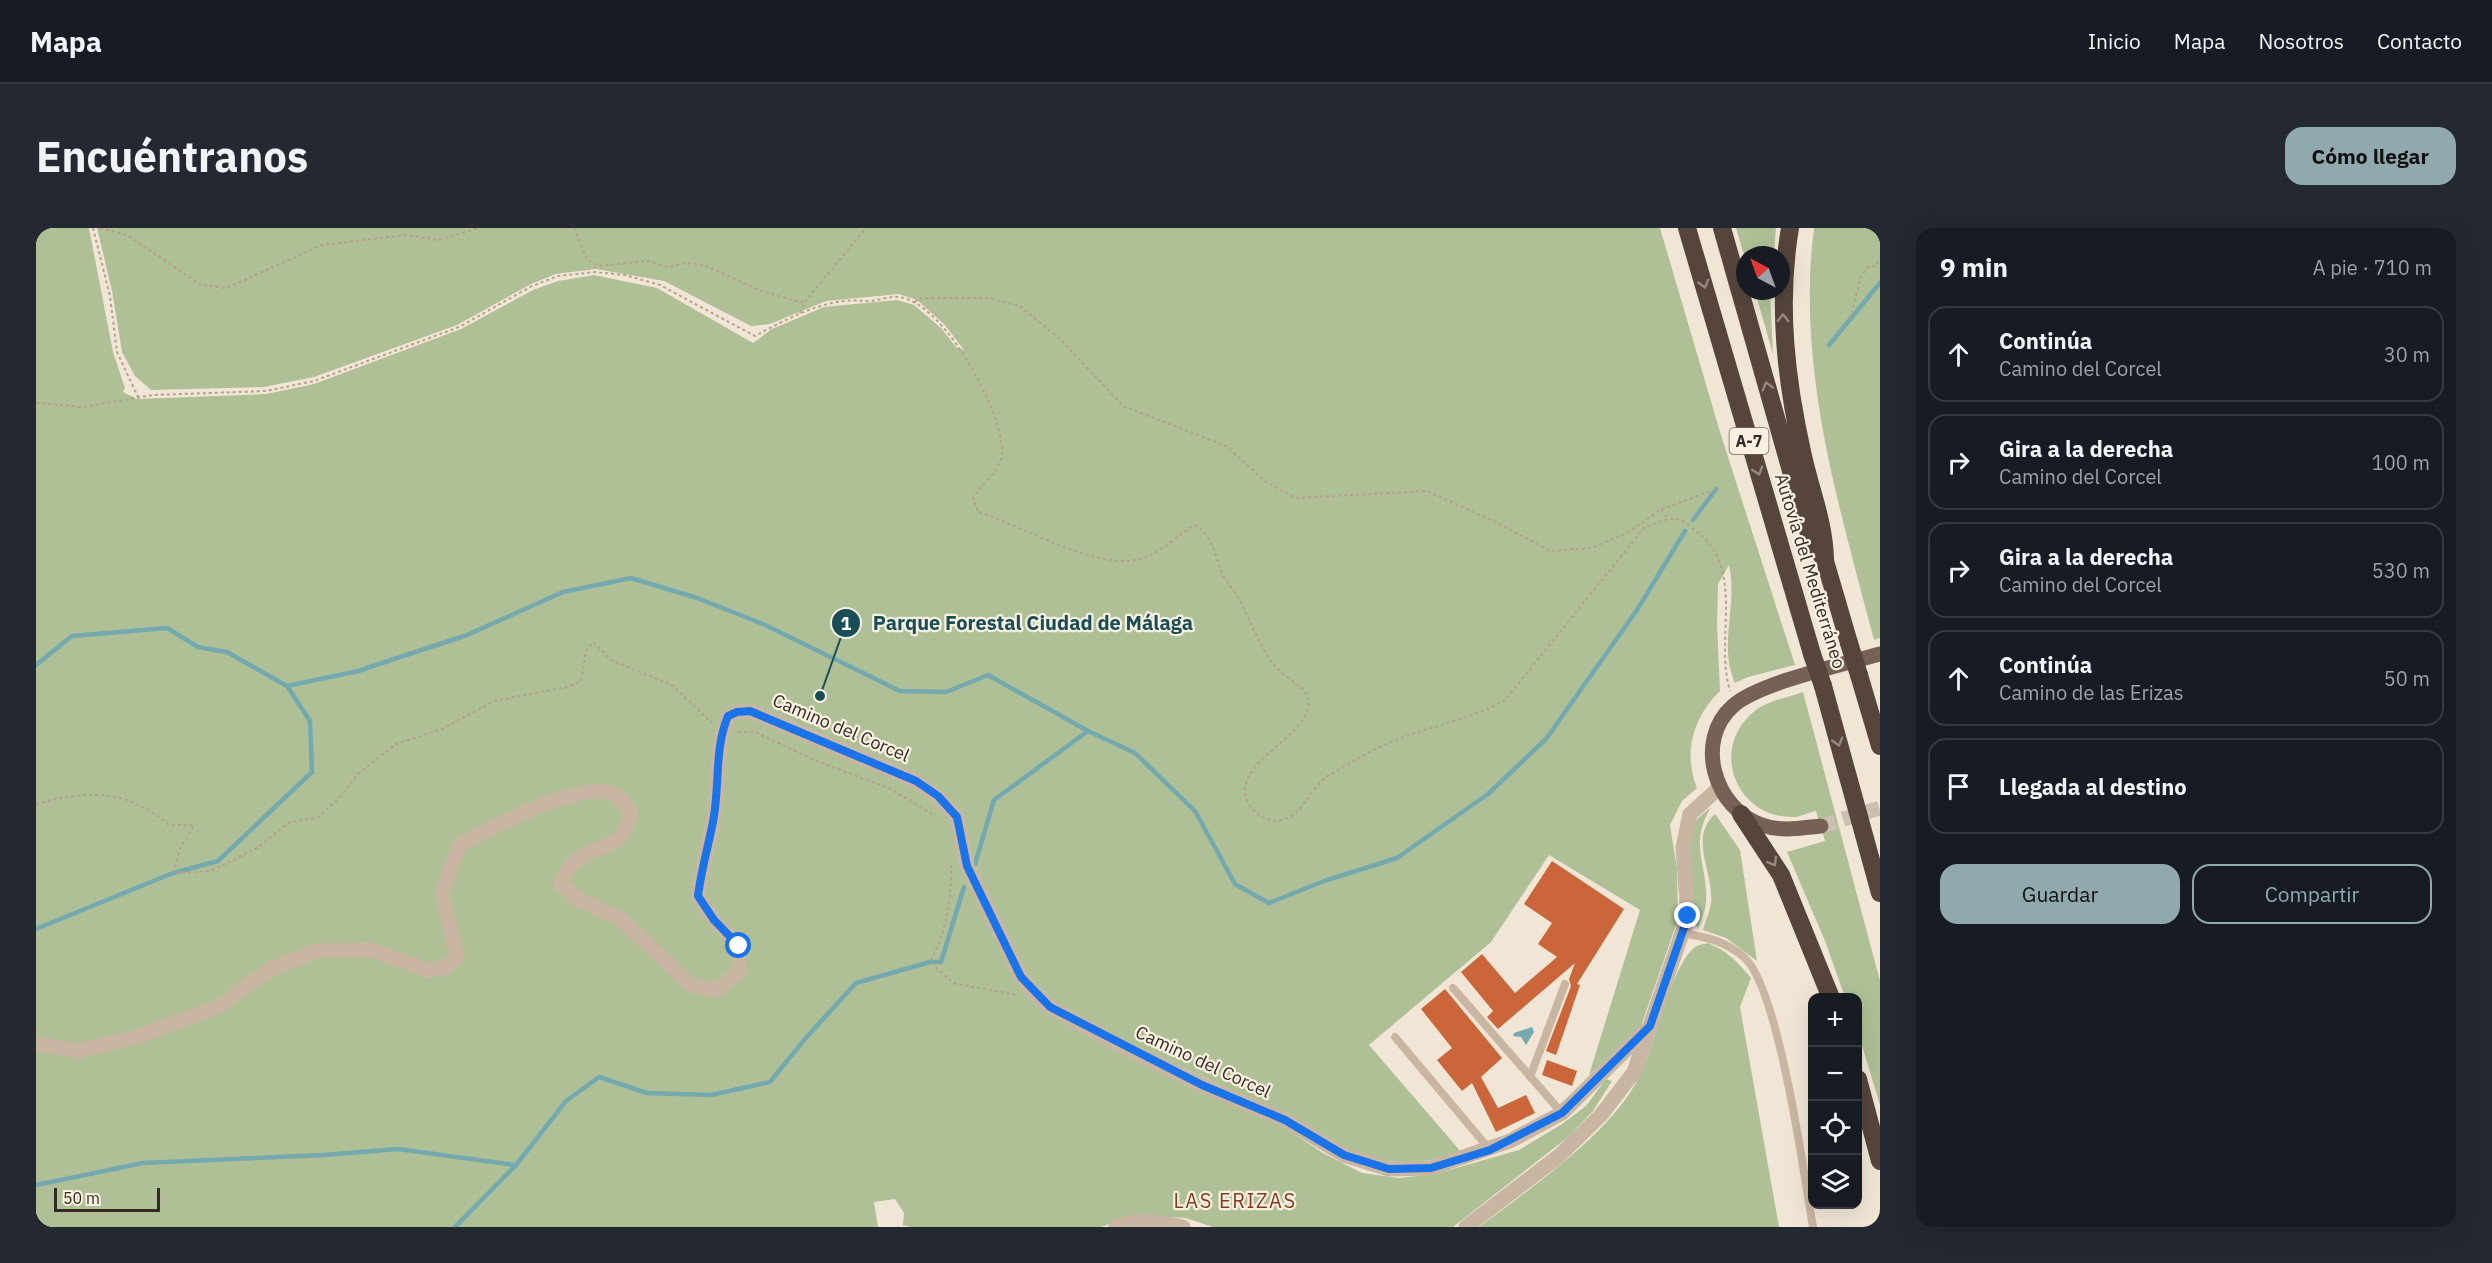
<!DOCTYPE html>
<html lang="es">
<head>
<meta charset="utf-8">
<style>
	body { margin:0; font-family:"IBM Plex Sans",sans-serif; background:#242831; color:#f1f3f6 }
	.controls { position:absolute; right:18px; bottom:18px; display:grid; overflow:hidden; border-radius:12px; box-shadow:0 6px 24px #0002 }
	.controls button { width:54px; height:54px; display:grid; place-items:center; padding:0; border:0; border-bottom:2px solid #363941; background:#171b24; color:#f1f3f6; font:30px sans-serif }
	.compass { position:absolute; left:1700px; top:18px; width:54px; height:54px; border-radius:50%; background:#171b24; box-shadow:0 6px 24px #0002; rotate:319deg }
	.scale { position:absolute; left:18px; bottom:15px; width:106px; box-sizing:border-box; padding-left:6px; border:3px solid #332a24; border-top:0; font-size:16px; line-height:21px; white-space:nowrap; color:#332a24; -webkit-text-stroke:4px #f9f0e2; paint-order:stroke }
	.stop { position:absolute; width:18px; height:18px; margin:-14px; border:4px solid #1a73e8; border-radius:50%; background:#fff }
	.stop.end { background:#1a73e8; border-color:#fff; box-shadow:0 2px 6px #0008 }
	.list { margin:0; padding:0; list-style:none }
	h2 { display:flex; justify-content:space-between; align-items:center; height:78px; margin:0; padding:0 24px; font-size:26px }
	h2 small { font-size:20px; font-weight:400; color:#9ea1a6 }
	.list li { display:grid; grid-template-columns:39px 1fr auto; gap:18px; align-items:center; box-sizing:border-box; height:96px; margin:0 12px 12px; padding:0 12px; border:2px solid #363941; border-radius:18px }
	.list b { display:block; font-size:22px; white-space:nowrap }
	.list p { margin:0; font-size:20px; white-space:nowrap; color:#9ea1a6 }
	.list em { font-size:20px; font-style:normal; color:#9ea1a6 }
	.actions { display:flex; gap:12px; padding:18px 24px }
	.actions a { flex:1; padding:14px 0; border:2px solid #90a9ae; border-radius:18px; text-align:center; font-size:21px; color:#90a9ae }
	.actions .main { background:#90a9ae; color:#111 }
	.icon { flex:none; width:33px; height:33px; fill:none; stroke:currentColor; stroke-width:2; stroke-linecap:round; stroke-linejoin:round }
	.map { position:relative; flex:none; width:1844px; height:999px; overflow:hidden; border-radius:18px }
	header { display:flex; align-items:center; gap:36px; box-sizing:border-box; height:84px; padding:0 30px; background:#171b24; border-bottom:2px solid #363941 }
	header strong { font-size:28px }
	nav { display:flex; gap:33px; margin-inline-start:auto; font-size:21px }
	.intro { display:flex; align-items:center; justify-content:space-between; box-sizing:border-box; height:144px; padding:0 36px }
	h1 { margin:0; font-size:42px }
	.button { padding:15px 27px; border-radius:18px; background:#90a9ae; color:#111; font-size:21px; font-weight:700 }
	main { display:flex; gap:36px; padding:0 36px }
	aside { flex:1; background:#171b24; border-radius:18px; box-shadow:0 6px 24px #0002 }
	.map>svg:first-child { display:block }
	.green { fill:#afc096 }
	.water { fill:#74a9af }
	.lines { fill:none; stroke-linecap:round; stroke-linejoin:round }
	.stream { stroke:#74a9af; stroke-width:4.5 }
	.building { fill:#ca663a }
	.primary-tunnel { stroke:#cbc0b2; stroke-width:15; stroke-dasharray:15 8; stroke-linecap:butt }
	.path { stroke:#b5a08c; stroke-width:2; stroke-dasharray:3 3; stroke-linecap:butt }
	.service { stroke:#c9b6a2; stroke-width:8 }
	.minor { stroke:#c9b6a2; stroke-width:15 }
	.primary { stroke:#766255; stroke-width:15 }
	.motorway { stroke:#55453b; stroke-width:18 }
	.motorway-bridge { stroke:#55453b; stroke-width:18 }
	.oneway { stroke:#97897e }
	.route { stroke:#1a73e8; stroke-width:8 }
	.labels { text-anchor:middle; stroke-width:4.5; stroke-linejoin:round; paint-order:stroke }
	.shield { fill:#f9f0e2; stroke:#6e655d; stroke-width:1.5 }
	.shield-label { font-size:16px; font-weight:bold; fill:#332a24 }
	.street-label { font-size:18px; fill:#332a24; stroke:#f9f0e2 }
	.neighbourhood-label { font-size:20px; letter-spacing:1.5px; fill:#853b1b; stroke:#f9f0e2 }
	.leader { fill:none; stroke:#194e56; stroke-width:2 }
	.callout-dot { fill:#194e56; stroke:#f9f0e2; stroke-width:2 }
	.mark-label { font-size:18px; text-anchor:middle; font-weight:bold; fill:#fff }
	.callout-label { font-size:20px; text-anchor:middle; font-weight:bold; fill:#194e56; stroke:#f9f0e2; stroke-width:4.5; stroke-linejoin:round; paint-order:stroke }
</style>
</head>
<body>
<header>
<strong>Mapa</strong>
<nav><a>Inicio</a><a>Mapa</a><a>Nosotros</a><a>Contacto</a></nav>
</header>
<div class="intro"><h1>Encuéntranos</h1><a class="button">Cómo llegar</a></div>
<main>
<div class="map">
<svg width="1844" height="999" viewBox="0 0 1844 999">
	<rect width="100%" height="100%" fill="#f1e6d6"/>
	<path class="green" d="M 0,0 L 53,0 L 77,124 L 89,160 L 87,164 L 101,171 L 230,166 L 278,156 L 425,101 L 497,62 L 522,53 L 558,47 L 621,60 L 717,115 L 736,101 L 788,79 L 861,72 L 878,77 L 905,100 L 920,119 L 928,122 L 908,96 L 881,72 L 863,66 L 790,73 L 734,96 L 715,98 L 628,53 L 560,41 L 520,46 L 495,56 L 421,97 L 278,149 L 228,159 L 115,162 L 99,148 L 86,124 L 76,63 L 61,0 L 1624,0 L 1684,204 L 1759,437 L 1712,449 L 1699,455 C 1682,417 1702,377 1693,337 L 1682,356 L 1681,397 L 1684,463 C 1657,489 1647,525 1661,560 L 1646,573 L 1634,597 L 1641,640 L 1642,691 L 1604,801 L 1553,847 L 1604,682 L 1513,627 L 1455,714 L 1333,817 L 1426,925 C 1397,934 1366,937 1336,930 C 1303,922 1276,899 1246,885 C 1183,855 1118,829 1056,795 C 1039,785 1017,776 1002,761 C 985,745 976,718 966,698 L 954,702 L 983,756 L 1011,783 L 1087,826 L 1247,899 L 1287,925 L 1326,945 L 1363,950 L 1399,946 L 1483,922 L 1526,896 L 1550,878 L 1570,851 L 1576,853 L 1557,883 L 1531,910 L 1417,999 L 1177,999 L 1150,990 L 1100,987 L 1065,999 L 874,999 L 867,997 L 868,985 L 859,971 L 838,974 L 842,999 L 0,999 Z
		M 1700,0 L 1740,0 L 1738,27 L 1709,27 L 1709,30 Z
		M 1778,0 L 1844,0 L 1844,410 L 1838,412 C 1803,278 1760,140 1778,0 Z
		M 1719,63 L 1734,63 L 1737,126 Z
		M 1767,464 L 1844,753 L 1844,877 L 1822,804 L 1822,770 L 1809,769 L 1789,713 L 1751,624 L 1789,613 L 1780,583 C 1773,584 1765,589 1758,589 C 1699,591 1672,518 1720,482 C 1732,473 1753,469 1767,464 Z
		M 1675,579 C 1652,618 1672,635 1670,673 C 1670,682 1665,692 1662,701 L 1656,689 L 1654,610 L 1661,591 Z
		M 1679,586 L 1704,622 L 1721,733 L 1690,710 L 1667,702 C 1669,694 1674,684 1675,675 C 1678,644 1652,610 1679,586 Z
		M 1672,715 C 1691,723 1702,734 1715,750 L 1704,779 L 1743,999 L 1443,999 C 1493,961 1575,906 1603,849 C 1618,820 1635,737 1659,719 C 1662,717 1668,716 1672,715 Z"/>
	<path class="water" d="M 1496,799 L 1498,804 L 1490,817 L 1485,809 L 1477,808 L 1478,805 Z"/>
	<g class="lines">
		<path class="stream" d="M 1793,117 L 1844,55
			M 1657,292 L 1680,261
			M 0,437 L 36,408 L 131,400 L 162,419 L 191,424 L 251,458 L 322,443 L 431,407 L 527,364 L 595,350 L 661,370 L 727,396 L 864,463 L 910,464 L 952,447 L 1052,503 L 1099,525 L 1159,583 L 1199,656 L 1233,675 L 1288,653 L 1361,630 L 1452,566 L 1510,511 L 1601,382 L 1649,303
			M 939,636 L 958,572 L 1052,503
			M 0,701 L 137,645 L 182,633 L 276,544 L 274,493 L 251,458
			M 0,957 L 107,935 L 288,927 L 362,921 L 480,937
			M 419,999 L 480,937 L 530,873 L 563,849 L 611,865 L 675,867 L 734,854 L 768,812 L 820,755 L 894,734 L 905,734 L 928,659"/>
	</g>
	<path class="building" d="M 1516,633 L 1588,681 L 1541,756 L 1544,757 L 1520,827 L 1510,823 L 1535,758 L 1533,751 L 1539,735 L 1462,801 L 1451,789 L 1457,783 L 1425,744 L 1446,726 L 1479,765 L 1521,729 L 1502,716 L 1516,695 L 1488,676 Z
		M 1409,761 L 1466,830 L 1445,849 L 1462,880 L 1490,867 L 1499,885 L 1460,904 L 1436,855 L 1426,863 L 1401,832 L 1416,820 L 1385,781 Z
		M 1511,832 L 1541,843 L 1536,858 L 1506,847 Z"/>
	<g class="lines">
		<path class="primary-tunnel" d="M 1785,598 L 1844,580"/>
		<path class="path" d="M 57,0 L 74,68 L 81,124 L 102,169
			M 64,0 L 91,7 L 165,57 L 191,60 L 285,17 L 370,7 L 402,12 L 442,0
			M 538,0 L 551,31 L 562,38 L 612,33 L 632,39 L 650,35 L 668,37 L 725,63 L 768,75
			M 879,74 L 883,70 L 952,70 L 984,78 L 1025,112 L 1087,178 L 1190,218 L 1230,254 L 1260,270 L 1391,263 L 1460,294 L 1514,323 L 1555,320 L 1591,305 L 1624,282 L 1680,261
			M 764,85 L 768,75 L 830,0
			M 1814,91 L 1825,48 L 1832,39 L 1840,38 L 1844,30
			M 0,175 L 46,179 L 117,167 L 230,163 L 278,153 L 423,99 L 496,58 L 522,48 L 559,44 L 589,47 L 624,57 L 719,108 C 747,93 776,77 808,73 C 817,72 826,73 835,73 C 844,72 853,68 862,69 C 907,72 968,185 966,225 C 965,243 945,256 937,270 L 942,284 C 987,297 1058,343 1104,331 C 1123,326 1139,310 1155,299 L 1159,297 C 1179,310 1178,328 1187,347 C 1190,354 1196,360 1200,366 C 1209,381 1216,399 1224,415 C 1230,425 1235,436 1245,444 C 1257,455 1277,462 1272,481 C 1264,510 1209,531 1209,563 C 1209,580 1229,597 1247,592 C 1270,585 1274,557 1295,546 C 1314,535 1334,523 1355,514 C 1393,498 1434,492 1469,472 L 1608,300 C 1617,297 1629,290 1639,291 C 1646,291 1654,298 1659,302 C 1711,341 1678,410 1694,463
			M 1625,282 L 1632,292
			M 702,504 L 719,504 L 783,534 L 855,561 L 896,586
			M 0,576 C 51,562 91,561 133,597 L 158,597 L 144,621 L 137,645 L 175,643 L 221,620 L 252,595 L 283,589 L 304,569 L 322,546 L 360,516 L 406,501 L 458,473 L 530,459 L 545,453 L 550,423 L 557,414 L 575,432 L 636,457 L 676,495
			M 915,637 C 916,671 910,704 894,734 L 917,755 L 982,767"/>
		<path class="service" d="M 1646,705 C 1670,709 1690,713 1709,730 C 1743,763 1768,946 1777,999
			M 1417,760 L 1526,885
			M 1359,809 L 1454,922
			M 1494,849 L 1529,756"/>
		<path class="minor" d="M 0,816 L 42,823 L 100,809 L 182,779 L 234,741 L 279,723 L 336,722 L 391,742 L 409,740 L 421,729 L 406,666 L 423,617 C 453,600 541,554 575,565 C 584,567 590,577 595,584 C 587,624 562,614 537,635 C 531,640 528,650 525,656 L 540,670 L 585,691 L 656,758 L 680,762 L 703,744 L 703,718 L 678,692 L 662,668 C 665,643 672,619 677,594 C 684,559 678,521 692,488 L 701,484 L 714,483 L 880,553 L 902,569 L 921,589 L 931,638 L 985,749 L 999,766 L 1014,779 L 1089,820 L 1166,857 L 1249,892 L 1308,927 L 1353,941 L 1395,940 L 1474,913 L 1526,885 L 1614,798
			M 1080,999 C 1102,990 1124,994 1147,999
			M 1430,999 L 1523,928 L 1565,887 L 1598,844 L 1652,688 L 1647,619 L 1654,586 L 1683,560"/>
		<path class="primary" d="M 1785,598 C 1765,600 1745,604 1726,597 C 1678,581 1658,512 1697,478 C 1722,455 1809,436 1844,426"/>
		<path class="motorway" d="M 1651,0 L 1776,426
			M 1686,0 L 1773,306 L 1789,333 L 1813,415
			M 1754,0 C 1741,77 1750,153 1767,228 C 1775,264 1788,294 1789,331
			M 1823,447 L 1844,518
			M 1787,458 L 1844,665
			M 1705,586 L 1745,647 L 1795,770
			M 1822,851 L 1844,933"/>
		<path class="motorway-bridge" d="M 1813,415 L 1823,447
			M 1776,426 L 1787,458"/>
	</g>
	<defs><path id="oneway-chevron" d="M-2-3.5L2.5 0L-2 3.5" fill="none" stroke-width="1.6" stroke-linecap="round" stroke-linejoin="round" transform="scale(1.5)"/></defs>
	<g class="oneway">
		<use href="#oneway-chevron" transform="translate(1668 56) rotate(74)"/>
		<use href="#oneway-chevron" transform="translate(1747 90) rotate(-91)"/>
		<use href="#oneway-chevron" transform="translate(1731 158) rotate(-106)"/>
		<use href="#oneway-chevron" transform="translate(1722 243) rotate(73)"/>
		<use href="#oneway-chevron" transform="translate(1802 514) rotate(74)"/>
		<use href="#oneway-chevron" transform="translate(1737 634) rotate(59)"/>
	</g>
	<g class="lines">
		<path class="route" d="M 703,718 L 678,692 L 662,668 C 665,643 672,619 677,594 C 684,559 678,521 692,488 L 701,484 L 714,483 L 880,553 L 902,568 L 921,589 L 931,638 L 985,749 L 1014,779 L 1166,857 L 1249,892 L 1308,927 L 1353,941 L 1395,940 L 1454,922 L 1526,885 L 1614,798 L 1652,688"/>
	</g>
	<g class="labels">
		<rect class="shield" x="1693.5" y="200" width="39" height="26" rx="4.5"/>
		<g class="shield-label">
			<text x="1713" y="219">A-7</text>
		</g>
		<g class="street-label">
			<text transform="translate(1774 343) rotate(73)" y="6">Autovía del Mediterráneo</text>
			<text transform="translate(805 500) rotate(23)" y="6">Camino del Corcel</text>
			<text transform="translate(1167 834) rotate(25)" y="6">Camino del Corcel</text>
		</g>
		<g class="neighbourhood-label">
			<text x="1199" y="980">LAS ERIZAS</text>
		</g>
	</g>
	<path class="leader" d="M784 468L810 395"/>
	<g class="callout-dot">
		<circle cx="784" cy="468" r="6"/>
		<circle cx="810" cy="395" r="15"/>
	</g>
	<g class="mark-label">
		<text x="810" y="402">1</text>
	</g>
	<g class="callout-label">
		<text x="997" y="402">Parque Forestal Ciudad de Málaga</text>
	</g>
</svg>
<div class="controls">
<button>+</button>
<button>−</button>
<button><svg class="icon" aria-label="locate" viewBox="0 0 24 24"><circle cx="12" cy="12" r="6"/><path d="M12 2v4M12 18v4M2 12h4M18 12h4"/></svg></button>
<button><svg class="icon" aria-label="layers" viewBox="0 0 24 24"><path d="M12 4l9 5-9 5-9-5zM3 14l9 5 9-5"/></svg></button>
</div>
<svg class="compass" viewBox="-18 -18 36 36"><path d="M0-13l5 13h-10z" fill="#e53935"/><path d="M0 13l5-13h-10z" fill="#9ea1a6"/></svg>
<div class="scale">50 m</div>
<div class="stop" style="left:703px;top:718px"></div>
<div class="stop end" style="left:1652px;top:688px"></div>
</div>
<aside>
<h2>9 min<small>A pie · 710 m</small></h2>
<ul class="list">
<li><svg class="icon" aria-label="ahead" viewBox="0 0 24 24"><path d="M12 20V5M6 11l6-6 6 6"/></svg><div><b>Continúa</b><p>Camino del Corcel</p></div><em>30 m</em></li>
<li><svg class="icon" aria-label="right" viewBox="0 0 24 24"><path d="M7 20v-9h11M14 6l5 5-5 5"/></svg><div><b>Gira a la derecha</b><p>Camino del Corcel</p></div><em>100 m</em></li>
<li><svg class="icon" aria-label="right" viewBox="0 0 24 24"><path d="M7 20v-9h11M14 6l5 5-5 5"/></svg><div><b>Gira a la derecha</b><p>Camino del Corcel</p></div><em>530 m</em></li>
<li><svg class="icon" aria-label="ahead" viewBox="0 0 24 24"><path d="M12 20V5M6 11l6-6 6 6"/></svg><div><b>Continúa</b><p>Camino de las Erizas</p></div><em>50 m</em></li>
<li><svg class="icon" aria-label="arrive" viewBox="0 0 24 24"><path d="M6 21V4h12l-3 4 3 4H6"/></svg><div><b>Llegada al destino</b></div></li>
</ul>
<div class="actions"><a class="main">Guardar</a><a>Compartir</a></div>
</aside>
</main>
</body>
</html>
